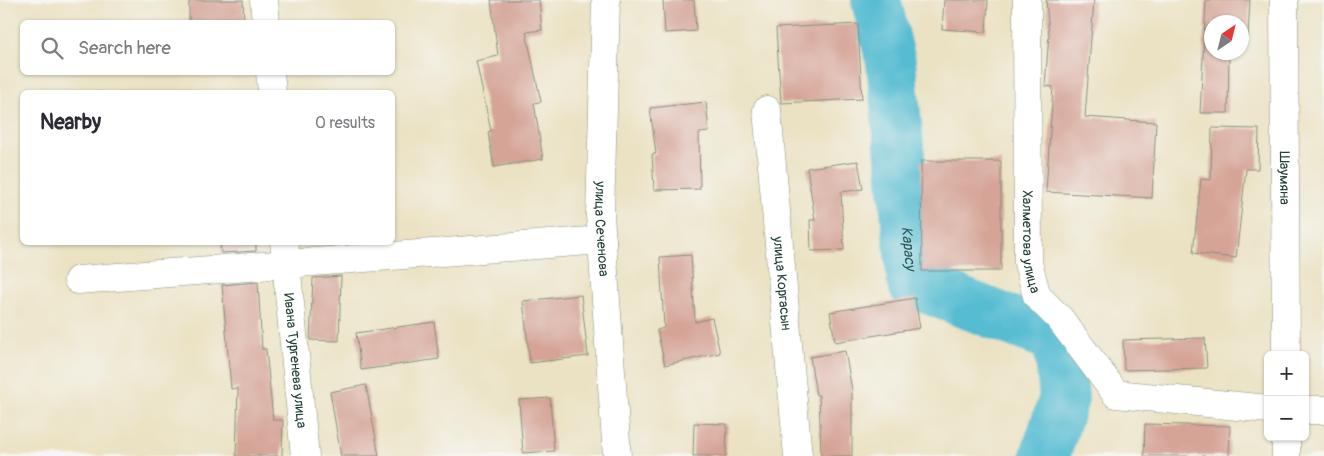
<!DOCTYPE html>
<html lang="en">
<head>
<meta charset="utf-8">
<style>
	body { margin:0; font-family:Pangolin,sans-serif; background:#f2f2f3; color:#2b2b33 }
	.controls { position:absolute; right:15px; bottom:15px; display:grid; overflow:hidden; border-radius:8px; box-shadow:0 1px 4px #0004 }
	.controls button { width:45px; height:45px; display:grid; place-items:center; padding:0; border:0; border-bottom:1px solid #e1e1e2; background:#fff; color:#2b2b33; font:25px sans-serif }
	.compass { position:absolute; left:1204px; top:15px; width:45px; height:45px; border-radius:50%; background:#fff; box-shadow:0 1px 4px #0004; rotate:35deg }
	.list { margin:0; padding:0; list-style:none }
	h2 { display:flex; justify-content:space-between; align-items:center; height:65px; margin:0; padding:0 20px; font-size:21px }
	h2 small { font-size:16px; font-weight:400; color:#7c7c81 }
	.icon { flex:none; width:28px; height:28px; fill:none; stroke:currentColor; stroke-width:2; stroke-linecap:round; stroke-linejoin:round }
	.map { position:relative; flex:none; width:1324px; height:456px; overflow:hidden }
	.search { position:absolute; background:#fff; box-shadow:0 1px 4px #0004; left:20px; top:20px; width:375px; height:55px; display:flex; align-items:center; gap:12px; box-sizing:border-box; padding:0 18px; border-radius:8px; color:#7c7c81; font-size:19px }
	.panel { position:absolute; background:#fff; box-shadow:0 1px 4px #0004; left:20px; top:90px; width:375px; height:155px; border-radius:8px }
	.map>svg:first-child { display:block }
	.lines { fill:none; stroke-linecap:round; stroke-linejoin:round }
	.river { stroke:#54bcd2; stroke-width:50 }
	.building { fill:#d5a497 }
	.minor-casing { stroke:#85907c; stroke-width:29 }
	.minor { stroke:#fff; stroke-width:28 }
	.labels { text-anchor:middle; stroke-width:4; stroke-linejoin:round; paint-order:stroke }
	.street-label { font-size:14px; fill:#1f3d34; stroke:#f6f6f2 }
	.water-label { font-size:15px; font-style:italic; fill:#2c5d5c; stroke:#f6f6f2 }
</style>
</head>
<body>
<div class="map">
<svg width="1324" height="456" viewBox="0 0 1324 456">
	<rect width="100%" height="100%" fill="#f6f6f2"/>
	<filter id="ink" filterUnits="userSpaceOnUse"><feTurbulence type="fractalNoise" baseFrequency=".02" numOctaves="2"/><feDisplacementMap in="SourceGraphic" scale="10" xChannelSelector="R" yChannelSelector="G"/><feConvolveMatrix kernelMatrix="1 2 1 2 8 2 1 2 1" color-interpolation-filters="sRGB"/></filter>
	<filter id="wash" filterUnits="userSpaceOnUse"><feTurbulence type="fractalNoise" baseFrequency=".0096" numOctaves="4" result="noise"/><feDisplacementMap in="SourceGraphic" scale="20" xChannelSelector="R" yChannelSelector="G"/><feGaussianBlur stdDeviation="1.12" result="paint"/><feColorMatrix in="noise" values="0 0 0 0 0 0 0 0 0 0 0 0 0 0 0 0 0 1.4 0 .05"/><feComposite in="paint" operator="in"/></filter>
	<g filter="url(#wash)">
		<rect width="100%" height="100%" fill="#ebe2c3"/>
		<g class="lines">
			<path class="river" id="s1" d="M 876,0 L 891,62 L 912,283 L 1058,339 L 1064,398 L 1045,456"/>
		</g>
		<g id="blocks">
			<path class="building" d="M 189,0 L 243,0 L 244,22 L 189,22 Z
				M 491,0 L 539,0 L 542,30 L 526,32 L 541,102 L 534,103 L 543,159 L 494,167 L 488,132 L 491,131 L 476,61 L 498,56 Z
				M 663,0 L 694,0 L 696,31 L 665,33 Z
				M 944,0 L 988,0 L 986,32 L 942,29 Z
				M 1046,0 L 1094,0 L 1085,117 L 1156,122 L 1152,198 L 1046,192 L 1053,87 L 1045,86 L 1049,34 Z
				M 1206,0 L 1250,0 L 1248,37 L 1242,37 L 1242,22 L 1212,22 L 1212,52 L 1229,52 L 1228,113 L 1200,113 Z
				M 858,24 L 862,99 L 781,103 L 776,28 Z
				M 706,102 L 709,132 L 699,133 L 700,189 L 654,190 L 652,154 L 656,154 L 650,108 Z
				M 1212,128 L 1259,129 L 1258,169 L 1246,169 L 1236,258 L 1193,253 L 1201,179 L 1211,180 Z
				M 858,161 L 863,189 L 841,192 L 844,250 L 811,251 L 810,220 L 815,220 L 807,168 Z
				M 921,161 L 1001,161 L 1001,271 L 922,271 Z
				M 220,242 L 256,242 L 256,251 L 221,253 Z
				M 691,255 L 695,322 L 712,318 L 720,353 L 665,365 L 657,330 L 664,328 L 660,257 Z
				M 341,276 L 339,341 L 310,340 L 313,278 Z
				M 258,282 L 262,349 L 266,349 L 273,420 L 283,420 L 282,456 L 236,456 L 238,388 L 231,389 L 222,285 Z
				M 581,295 L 588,356 L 530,363 L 523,301 Z
				M 915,298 L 920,328 L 835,342 L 830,312 Z
				M 434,322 L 439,359 L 361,370 L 356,333 Z
				M 1205,338 L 1207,368 L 1124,370 L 1123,340 Z
				M 845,351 L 852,390 L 852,456 L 821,456 L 819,395 L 816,395 L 810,357 Z
				M 366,385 L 379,456 L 341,456 L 330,392 Z
				M 550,398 L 554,451 L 523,453 L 519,400 Z
				M 694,423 L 727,424 L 726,456 L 693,456 Z
				M 1145,424 L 1230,426 L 1229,456 L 1144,456 Z"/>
		</g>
	</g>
	<g filter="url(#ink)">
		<use href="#blocks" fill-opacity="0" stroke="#85907c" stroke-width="1"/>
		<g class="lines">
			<defs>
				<g id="minor">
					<path d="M 264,0 L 266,22"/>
					<path id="s2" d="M 606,0 L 600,215 L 617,456"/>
					<path id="s3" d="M 1027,0 L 1028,263 L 1037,296 L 1060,319 L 1116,394 L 1268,409"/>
					<path id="s4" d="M 1284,0 L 1286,355"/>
					<path d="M 270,72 L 272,92"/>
					<path id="s5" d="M 767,110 L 798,456"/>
					<path id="s6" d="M 284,242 L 305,456"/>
					<path d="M 78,280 L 602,240"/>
					<path d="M 1305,410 L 1324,410"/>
					<path d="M 1286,437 L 1286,456"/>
				</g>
			</defs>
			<use href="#minor" class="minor-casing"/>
			<use href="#minor" class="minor"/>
		</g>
	</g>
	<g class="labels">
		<g class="street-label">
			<text dy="5" stroke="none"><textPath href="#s4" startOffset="178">Шаумяна</textPath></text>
			<text dy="5" stroke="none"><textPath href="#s2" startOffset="229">улица Сеченова</textPath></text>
			<text dy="5" stroke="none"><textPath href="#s3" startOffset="242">Халметова улица</textPath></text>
			<text dy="5" stroke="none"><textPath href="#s5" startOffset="174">улица Коргасын</textPath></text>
			<text dy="5" stroke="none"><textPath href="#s6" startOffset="119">Ивана Тургенева улица</textPath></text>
		</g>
		<g class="water-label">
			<text dy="5" stroke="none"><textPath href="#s1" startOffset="251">Карасу</textPath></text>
		</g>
	</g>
</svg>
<div class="controls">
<button>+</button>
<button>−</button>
</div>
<svg class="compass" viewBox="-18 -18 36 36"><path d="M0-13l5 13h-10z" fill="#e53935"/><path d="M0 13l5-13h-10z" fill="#7c7c81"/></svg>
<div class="search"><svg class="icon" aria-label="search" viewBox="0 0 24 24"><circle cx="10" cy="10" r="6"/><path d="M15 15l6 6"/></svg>Search here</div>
<section class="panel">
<h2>Nearby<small>0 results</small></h2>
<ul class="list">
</ul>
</section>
</div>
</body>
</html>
